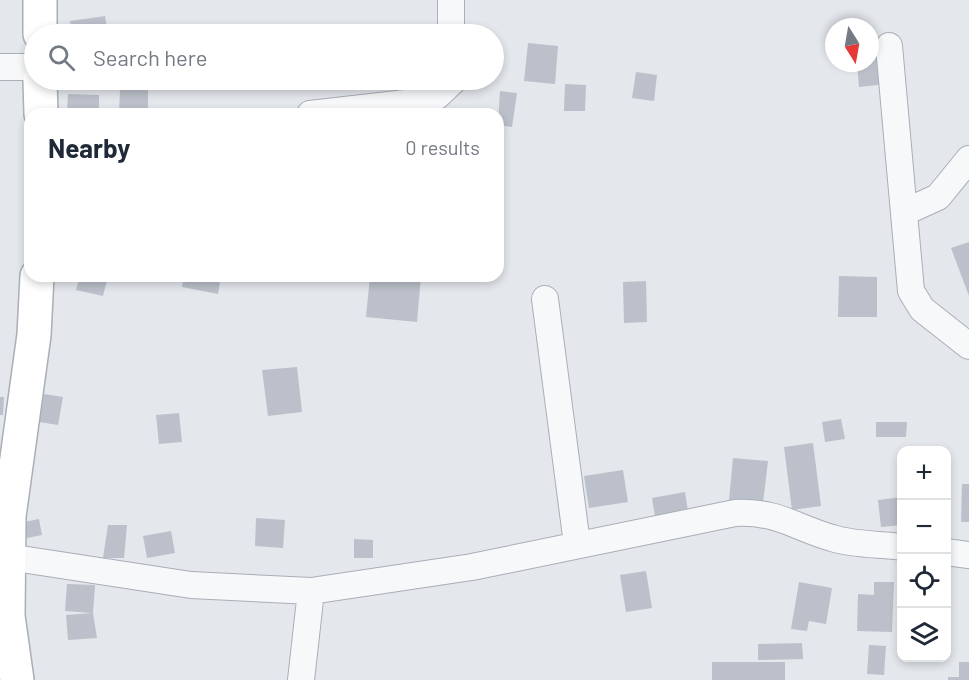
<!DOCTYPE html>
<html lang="en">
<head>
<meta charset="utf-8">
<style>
	body { margin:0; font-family:Barlow,sans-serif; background:#f6f6f7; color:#1f2937 }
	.controls { position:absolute; right:18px; bottom:18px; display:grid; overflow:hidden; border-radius:12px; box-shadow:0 3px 9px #0003 }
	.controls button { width:54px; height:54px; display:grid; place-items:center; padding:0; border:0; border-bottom:2px solid #e0e1e3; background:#fff; color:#1f2937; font:30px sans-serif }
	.compass { position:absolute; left:825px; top:18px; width:54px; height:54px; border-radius:50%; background:#fff; box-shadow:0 3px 9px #0003; rotate:169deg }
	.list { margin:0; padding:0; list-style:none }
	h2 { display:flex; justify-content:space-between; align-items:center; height:78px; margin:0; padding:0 24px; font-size:26px }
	h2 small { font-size:20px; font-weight:400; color:#747a83 }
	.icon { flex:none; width:33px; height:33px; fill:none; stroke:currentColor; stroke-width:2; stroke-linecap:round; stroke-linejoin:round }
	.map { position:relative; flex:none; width:969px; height:680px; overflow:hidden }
	.search { position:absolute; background:#fff; box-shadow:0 3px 9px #0003; left:24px; top:24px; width:480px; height:66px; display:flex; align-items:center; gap:15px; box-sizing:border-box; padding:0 21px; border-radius:33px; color:#747a83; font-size:22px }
	.panel { position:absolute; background:#fff; box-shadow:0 3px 9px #0003; left:24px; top:108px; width:480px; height:174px; border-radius:18px }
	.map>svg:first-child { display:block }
	.building { fill:#bbc0ca }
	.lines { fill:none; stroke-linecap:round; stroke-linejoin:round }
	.street-casing { stroke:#a9aeb7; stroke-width:28 }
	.secondary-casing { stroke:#a9aeb7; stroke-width:36 }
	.street { stroke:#f7f8fa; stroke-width:26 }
	.secondary { stroke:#fff; stroke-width:33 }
</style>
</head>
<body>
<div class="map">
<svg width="969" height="680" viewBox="0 0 969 680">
	<rect width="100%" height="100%" fill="#e4e7ec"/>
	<path class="building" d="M 105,16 L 108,34 L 72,34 L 70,21 Z
		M 528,43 L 558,46 L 555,84 L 524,81 Z
		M 885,55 L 887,84 L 859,87 L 857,63 L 870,63 L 870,57 Z
		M 636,72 L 657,75 L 654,101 L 632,98 Z
		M 565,84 L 586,85 L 585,111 L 564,111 Z
		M 120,90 L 148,90 L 148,114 L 119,114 Z
		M 500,91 L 517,93 L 512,127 L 498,125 Z
		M 68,94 L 99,95 L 99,114 L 67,114 Z
		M 969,242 L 969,296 L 951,248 Z
		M 80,276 L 108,276 L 103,296 L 76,290 Z
		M 184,276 L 221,276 L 218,294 L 182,287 Z
		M 370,276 L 421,276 L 417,322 L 366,317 Z
		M 839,276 L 877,277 L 877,317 L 838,317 Z
		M 646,281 L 647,322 L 624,323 L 623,282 Z
		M 297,367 L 302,412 L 268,416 L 262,370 Z
		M 44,394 L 63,397 L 58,425 L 39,422 Z
		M 0,397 L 4,397 L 3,415 L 0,415 Z
		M 179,413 L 182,442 L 159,444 L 156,415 Z
		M 841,419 L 845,439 L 825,442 L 822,422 Z
		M 876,422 L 907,422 L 906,437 L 876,437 Z
		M 813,443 L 821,506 L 792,510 L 784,447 Z
		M 733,458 L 768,461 L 763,503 L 729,500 Z
		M 623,470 L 628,502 L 589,508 L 584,476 Z
		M 962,484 L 969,484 L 969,522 L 961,522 Z
		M 685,492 L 689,518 L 656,523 L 652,498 Z
		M 902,497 L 902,525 L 881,527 L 878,500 Z
		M 256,518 L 285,520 L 283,548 L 255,546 Z
		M 946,518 L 951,519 L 951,540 L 946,540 Z
		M 39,519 L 42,535 L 27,538 L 24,522 Z
		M 108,525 L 127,525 L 124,558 L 103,558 Z
		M 171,531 L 175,553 L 147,558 L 143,536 Z
		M 354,539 L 373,540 L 373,558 L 354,558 Z
		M 646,571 L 652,608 L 626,612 L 620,575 Z
		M 799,582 L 832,588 L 826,624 L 809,621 L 807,631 L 791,629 Z
		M 874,582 L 894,582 L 892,632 L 857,631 L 858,594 L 874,595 Z
		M 67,584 L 95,585 L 93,613 L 97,638 L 68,640 L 66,615 L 92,613 L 65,611 Z
		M 802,643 L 803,659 L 758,660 L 758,644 Z
		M 869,645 L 886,646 L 884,675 L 867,674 Z
		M 712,662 L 785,662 L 785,680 L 712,680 Z
		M 959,662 L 969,662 L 969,680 L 948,680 L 948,677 L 959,677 Z"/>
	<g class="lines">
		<defs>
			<path id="street" d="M 451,0 L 451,34
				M 889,46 L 911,291 L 922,309 L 969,346
				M 0,67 L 34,67
				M 310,114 L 406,103 L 437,96 L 454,80
				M 905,212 L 938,197 L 969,159
				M 545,299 L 577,544
				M 946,552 L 969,555
				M 8,557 L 191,585 L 311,591 L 472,567 L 735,513 C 778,511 794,527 832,538 C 854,545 879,544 902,547
				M 301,680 L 311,591"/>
			<path id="secondary" d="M 40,0 L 40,34
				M 40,80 L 41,114
				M 17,680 L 8,616 L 9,516 L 34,335 L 37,276"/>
		</defs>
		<use href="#street" class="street-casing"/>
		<use href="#secondary" class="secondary-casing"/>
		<use href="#street" class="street"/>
		<use href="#secondary" class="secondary"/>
	</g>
</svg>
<div class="controls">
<button>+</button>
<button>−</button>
<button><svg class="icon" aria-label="locate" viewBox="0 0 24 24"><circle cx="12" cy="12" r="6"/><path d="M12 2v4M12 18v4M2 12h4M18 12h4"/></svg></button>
<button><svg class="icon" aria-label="layers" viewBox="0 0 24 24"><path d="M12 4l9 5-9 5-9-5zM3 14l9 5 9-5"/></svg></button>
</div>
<svg class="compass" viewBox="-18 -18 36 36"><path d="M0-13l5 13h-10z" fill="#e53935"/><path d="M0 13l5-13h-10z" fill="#747a83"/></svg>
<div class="search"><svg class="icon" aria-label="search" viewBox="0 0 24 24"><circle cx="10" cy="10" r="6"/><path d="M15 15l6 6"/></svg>Search here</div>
<section class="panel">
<h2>Nearby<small>0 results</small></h2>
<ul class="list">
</ul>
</section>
</div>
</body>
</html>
